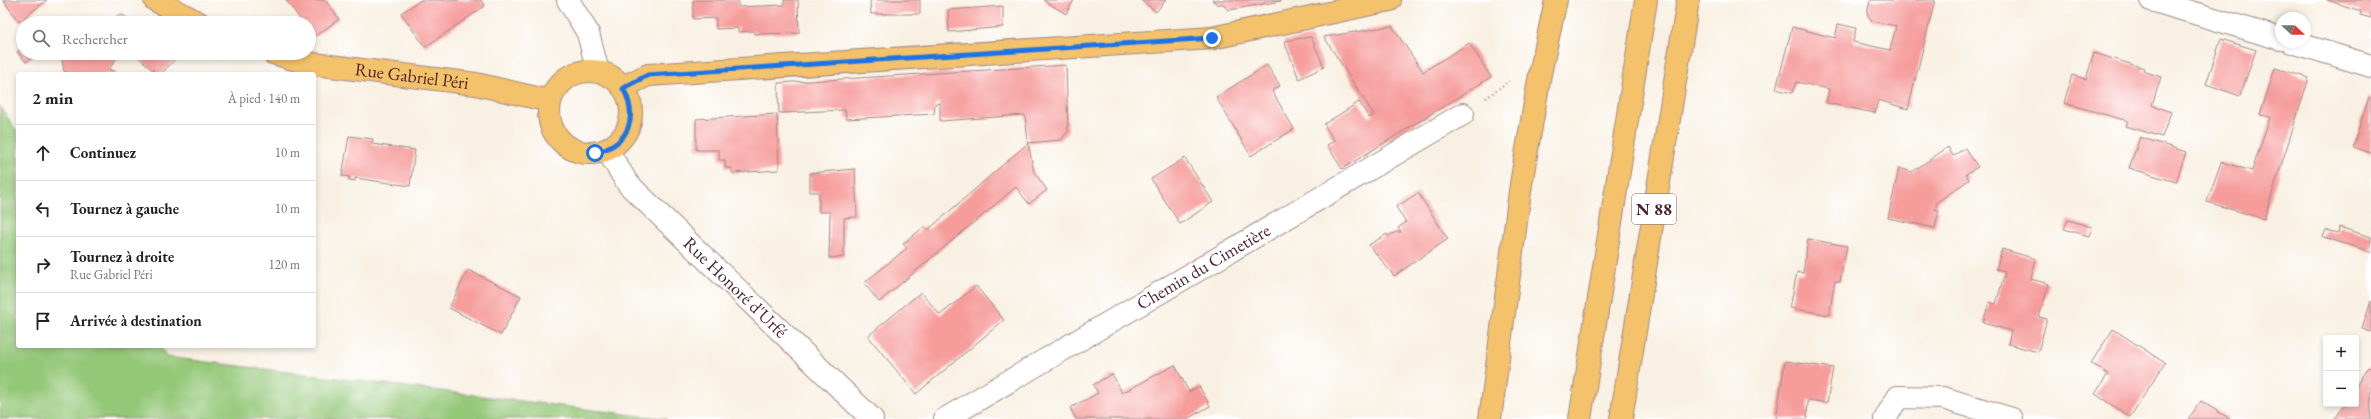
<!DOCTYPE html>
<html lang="fr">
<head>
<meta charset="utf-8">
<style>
	body { margin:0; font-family:"EB Garamond",serif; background:#f2f2f2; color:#202124 }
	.controls { position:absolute; right:12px; bottom:12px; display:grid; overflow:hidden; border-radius:4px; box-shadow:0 2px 6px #0003 }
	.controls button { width:36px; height:36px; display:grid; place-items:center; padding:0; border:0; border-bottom:1px solid #e0e0e0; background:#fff; color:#202124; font:20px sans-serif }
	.compass { position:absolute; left:2275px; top:12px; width:36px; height:36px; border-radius:50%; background:#fff; box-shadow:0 2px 6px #0003; rotate:112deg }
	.stop { position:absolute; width:12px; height:12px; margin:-9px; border:3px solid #1a73e8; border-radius:50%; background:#fff }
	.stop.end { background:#1a73e8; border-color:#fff; box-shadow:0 1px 4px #0008 }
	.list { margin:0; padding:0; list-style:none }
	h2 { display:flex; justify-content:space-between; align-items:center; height:52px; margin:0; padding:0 16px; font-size:17px }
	h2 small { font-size:13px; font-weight:400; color:#757577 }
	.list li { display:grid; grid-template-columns:26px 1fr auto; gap:12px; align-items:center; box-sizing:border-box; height:56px; padding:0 16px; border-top:1px solid #e0e0e0 }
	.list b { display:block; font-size:15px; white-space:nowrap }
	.list p { margin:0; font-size:13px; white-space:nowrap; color:#757577 }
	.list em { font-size:13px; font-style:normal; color:#757577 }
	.icon { flex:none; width:22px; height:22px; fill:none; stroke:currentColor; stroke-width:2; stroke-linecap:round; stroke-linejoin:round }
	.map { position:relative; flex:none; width:2371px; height:419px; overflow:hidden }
	.search { position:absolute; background:#fff; box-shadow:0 2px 6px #0003; left:16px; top:16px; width:300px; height:44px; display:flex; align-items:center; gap:10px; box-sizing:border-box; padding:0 14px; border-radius:22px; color:#757577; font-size:15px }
	.panel { position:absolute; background:#fff; box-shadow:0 2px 6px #0003; left:16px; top:72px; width:300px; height:276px; border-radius:4px }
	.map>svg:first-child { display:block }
	.green { fill:#94c778; stroke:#6f7352 }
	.building { fill:#f69d9c }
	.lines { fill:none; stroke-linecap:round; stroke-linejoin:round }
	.minor-casing { stroke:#a18886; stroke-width:24 }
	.major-casing { stroke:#a18886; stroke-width:24 }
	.highway-casing { stroke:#a18886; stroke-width:24 }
	.path { stroke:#a18886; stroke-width:2.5; stroke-dasharray:1 3; stroke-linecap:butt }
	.minor { stroke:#fff; stroke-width:22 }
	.major { stroke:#f3c26a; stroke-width:22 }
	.highway { stroke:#f3c26a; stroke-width:22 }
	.route { stroke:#1a73e8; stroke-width:5 }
	.labels { text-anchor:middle; stroke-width:3; stroke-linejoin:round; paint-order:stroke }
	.shield { fill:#fff; stroke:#80626b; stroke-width:1 }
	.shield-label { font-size:17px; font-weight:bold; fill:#4a1f2b }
	.street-label { font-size:18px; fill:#4a1f2b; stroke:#fff }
</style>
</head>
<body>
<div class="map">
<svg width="2371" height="419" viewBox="0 0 2371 419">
	<rect width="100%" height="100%" fill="#fff"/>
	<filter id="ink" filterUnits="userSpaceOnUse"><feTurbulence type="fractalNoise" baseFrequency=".025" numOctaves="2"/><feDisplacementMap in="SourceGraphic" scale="8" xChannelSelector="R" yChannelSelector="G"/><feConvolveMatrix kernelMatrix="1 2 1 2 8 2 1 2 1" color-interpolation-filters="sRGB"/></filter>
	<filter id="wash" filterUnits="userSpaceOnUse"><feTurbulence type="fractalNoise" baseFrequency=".012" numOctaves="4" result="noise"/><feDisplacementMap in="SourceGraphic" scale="16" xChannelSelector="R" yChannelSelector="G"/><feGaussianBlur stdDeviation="0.9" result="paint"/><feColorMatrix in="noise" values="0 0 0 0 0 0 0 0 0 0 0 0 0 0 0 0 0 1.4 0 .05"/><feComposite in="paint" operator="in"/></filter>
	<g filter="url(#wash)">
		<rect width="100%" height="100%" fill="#f8f0e2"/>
		<path class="green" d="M 0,106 L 18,133 L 18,346 L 160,346 L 167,357 L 666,419 L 0,419 Z"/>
		<g id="blocks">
			<path class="building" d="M 3,0 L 47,0 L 19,22 Z
				M 286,0 L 325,0 L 339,19 L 314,37 L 309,31 L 309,23 L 303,23 Z
				M 421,0 L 481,0 L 485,6 L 425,47 L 401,13 Z
				M 693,0 L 738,0 L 738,7 L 784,5 L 784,0 L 798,0 L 799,33 L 754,34 L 754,31 L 738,32 L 738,28 L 716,29 L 716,18 L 693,19 Z
				M 870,0 L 920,0 L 920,14 L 871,14 Z
				M 1043,0 L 1074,0 L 1066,14 Z
				M 1141,0 L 1166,0 L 1156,12 Z
				M 1212,0 L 1281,0 L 1281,1 L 1229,10 L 1221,3 L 1219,5 Z
				M 1870,0 L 1935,0 L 1908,109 L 1878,100 L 1875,113 L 1826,103 L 1829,89 L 1796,82 L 1792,93 L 1776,89 L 1792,27 L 1835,38 L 1838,24 L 1856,28 L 1853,42 L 1890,50 L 1896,26 L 1872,21 L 1867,14 Z
				M 2327,0 L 2371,0 L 2371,18 L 2360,15 L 2361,11 Z
				M 1003,6 L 1003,27 L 949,32 L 948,10 Z
				M 118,15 L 123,15 L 132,23 L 112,23 Z
				M 1392,26 L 1423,72 L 1469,43 L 1491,77 L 1342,169 L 1327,145 L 1334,141 L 1324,124 L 1359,102 L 1369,118 L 1374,115 L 1324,37 Z
				M 1311,37 L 1324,67 L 1299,79 L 1284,41 Z
				M 2221,39 L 2256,50 L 2240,96 L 2206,84 Z
				M 23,47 L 23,53 L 38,53 L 26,62 L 17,52 Z
				M 61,53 L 121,53 L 109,69 L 117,74 L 68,74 L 64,71 Z
				M 134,53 L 181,53 L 161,74 L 157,74 Z
				M 2094,53 L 2144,68 L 2143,71 L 2161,77 L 2152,105 L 2171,112 L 2162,137 L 2126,126 L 2128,121 L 2064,103 L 2072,75 L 2086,79 Z
				M 1066,65 L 1068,131 L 1061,140 L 1028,143 L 1025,115 L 940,121 L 940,103 L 935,104 L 934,114 L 846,119 L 845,110 L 779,113 L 778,83 Z
				M 1267,65 L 1280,86 L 1272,91 L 1294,129 L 1251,156 L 1216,97 Z
				M 2275,68 L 2309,78 L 2264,219 L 2207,202 L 2221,162 L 2252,171 L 2270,117 L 2260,115 Z
				M 2369,97 L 2371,98 L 2371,153 L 2353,147 Z
				M 777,114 L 779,170 L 732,173 L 732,168 L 725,168 L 725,160 L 719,160 L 719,150 L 696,150 L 696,119 Z
				M 349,136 L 373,139 L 372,144 L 415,150 L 410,186 L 355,178 L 355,181 L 349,180 L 349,177 L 342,176 Z
				M 2140,137 L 2186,152 L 2176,182 L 2129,168 Z
				M 1028,143 L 1034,172 L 1047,190 L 1029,204 L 1016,187 L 879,302 L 864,283 L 907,248 L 903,244 L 925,226 L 928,230 Z
				M 1948,147 L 1953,156 L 1965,148 L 1978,167 L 1966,174 L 1969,180 L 1937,202 L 1935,210 L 1939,210 L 1935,228 L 1888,218 L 1899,168 L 1912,172 Z
				M 1185,158 L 1213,202 L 1180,224 L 1151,179 Z
				M 855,169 L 857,217 L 844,218 L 844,257 L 829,258 L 830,212 L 819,212 L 819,192 L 810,192 L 810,173 Z
				M 1418,193 L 1448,239 L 1394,276 L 1369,245 L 1387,234 L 1388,236 L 1396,232 L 1401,232 L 1398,228 L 1406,222 L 1396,207 Z
				M 2068,220 L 2092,227 L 2089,236 L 2064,229 Z
				M 2339,227 L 2371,237 L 2371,252 L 2323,237 L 2326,230 L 2338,233 Z
				M 1808,239 L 1847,246 L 1840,282 L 1835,281 L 1829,315 L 1790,308 L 1797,272 L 1803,273 Z
				M 2002,249 L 2036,259 L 2031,279 L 2049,284 L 2039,317 L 2047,319 L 2038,352 L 2008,344 L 2011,331 L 1983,323 L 1989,302 L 1996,304 L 2005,272 L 1996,269 Z
				M 468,270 L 521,296 L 501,335 L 449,308 Z
				M 976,286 L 1004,320 L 916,394 L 868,336 L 921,292 L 940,315 Z
				M 2371,301 L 2371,332 L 2362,329 Z
				M 2113,329 L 2165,363 L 2130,417 L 2095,394 L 2108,374 L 2091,363 Z
				M 1785,361 L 1833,368 L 1827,403 L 1808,400 L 1807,419 L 1776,419 Z
				M 1175,365 L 1189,392 L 1199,386 L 1210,406 L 1187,419 L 1076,419 L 1070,408 L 1098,393 L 1093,385 L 1112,374 L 1122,393 Z
				M 2368,367 L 2371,368 L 2371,419 L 2335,419 L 2345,404 L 2356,404 L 2356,386 Z
				M 2201,401 L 2230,419 L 2188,419 Z"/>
		</g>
	</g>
	<g filter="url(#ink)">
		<use href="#blocks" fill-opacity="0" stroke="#a18886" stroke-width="1"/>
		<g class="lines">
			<defs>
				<g id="minor">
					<path d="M 568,0 L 588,33 L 598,72"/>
					<path d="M 2151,0 L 2281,39"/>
					<path d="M 2292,42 L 2371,66"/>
					<path id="s1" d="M 607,150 L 628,184 L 872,419"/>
					<path id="s2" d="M 945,419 L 1463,114"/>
					<path d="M 1885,419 L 1898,397 L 1943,398 L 2012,419"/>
				</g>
				<g id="major">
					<path d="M 155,0 L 199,23"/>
					<path id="s3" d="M 273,53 L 306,63 L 476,84 L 550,101"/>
					<circle cx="590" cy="112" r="41"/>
					<path d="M 623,87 L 648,75 L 1212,38 L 1390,0"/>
				</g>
				<path id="highway" d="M 1490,419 L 1521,184 L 1540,74 L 1556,0
					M 1580,419 L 1646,0
					M 1621,419 L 1688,0"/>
			</defs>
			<use href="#minor" class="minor-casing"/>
			<use href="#major" class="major-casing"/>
			<use href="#highway" class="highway-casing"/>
			<path class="path" d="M 1486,98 L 1509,81"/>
			<use href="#minor" class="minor"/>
			<use href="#major" class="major"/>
			<use href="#highway" class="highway"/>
		</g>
	</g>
	<g class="lines" filter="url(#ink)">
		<path class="route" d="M 595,153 C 629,144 639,118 623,88 L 648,75 L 1212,38"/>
	</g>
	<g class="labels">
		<rect class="shield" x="1632" y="194" width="44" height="30" rx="3"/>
		<g class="shield-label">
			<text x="1654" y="215">N 88</text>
		</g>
		<g class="street-label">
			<text dy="6" stroke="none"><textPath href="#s3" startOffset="141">Rue Gabriel Péri</textPath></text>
			<text dy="6" stroke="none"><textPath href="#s2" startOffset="300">Chemin du Cimetière</textPath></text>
			<text dy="6" stroke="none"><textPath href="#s1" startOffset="189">Rue Honoré d'Urfé</textPath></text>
		</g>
	</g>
</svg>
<div class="controls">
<button>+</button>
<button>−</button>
</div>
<svg class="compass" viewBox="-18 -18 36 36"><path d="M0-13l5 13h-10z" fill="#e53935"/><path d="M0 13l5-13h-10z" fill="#757577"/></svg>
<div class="stop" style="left:595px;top:153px"></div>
<div class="stop end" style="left:1212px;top:38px"></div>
<div class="search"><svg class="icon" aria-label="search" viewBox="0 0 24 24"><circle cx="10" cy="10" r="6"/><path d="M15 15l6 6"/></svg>Rechercher</div>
<section class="panel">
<h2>2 min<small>À pied · 140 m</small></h2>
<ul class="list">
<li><svg class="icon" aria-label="ahead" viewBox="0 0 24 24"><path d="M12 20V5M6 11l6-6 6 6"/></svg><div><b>Continuez</b></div><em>10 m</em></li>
<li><svg class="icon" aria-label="left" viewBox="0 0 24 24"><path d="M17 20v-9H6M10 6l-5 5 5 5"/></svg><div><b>Tournez à gauche</b></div><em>10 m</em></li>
<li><svg class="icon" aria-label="right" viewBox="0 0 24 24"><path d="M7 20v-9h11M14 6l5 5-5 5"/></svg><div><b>Tournez à droite</b><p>Rue Gabriel Péri</p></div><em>120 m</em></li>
<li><svg class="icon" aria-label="arrive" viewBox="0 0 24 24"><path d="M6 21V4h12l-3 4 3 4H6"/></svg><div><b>Arrivée à destination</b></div></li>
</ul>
</section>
</div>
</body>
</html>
